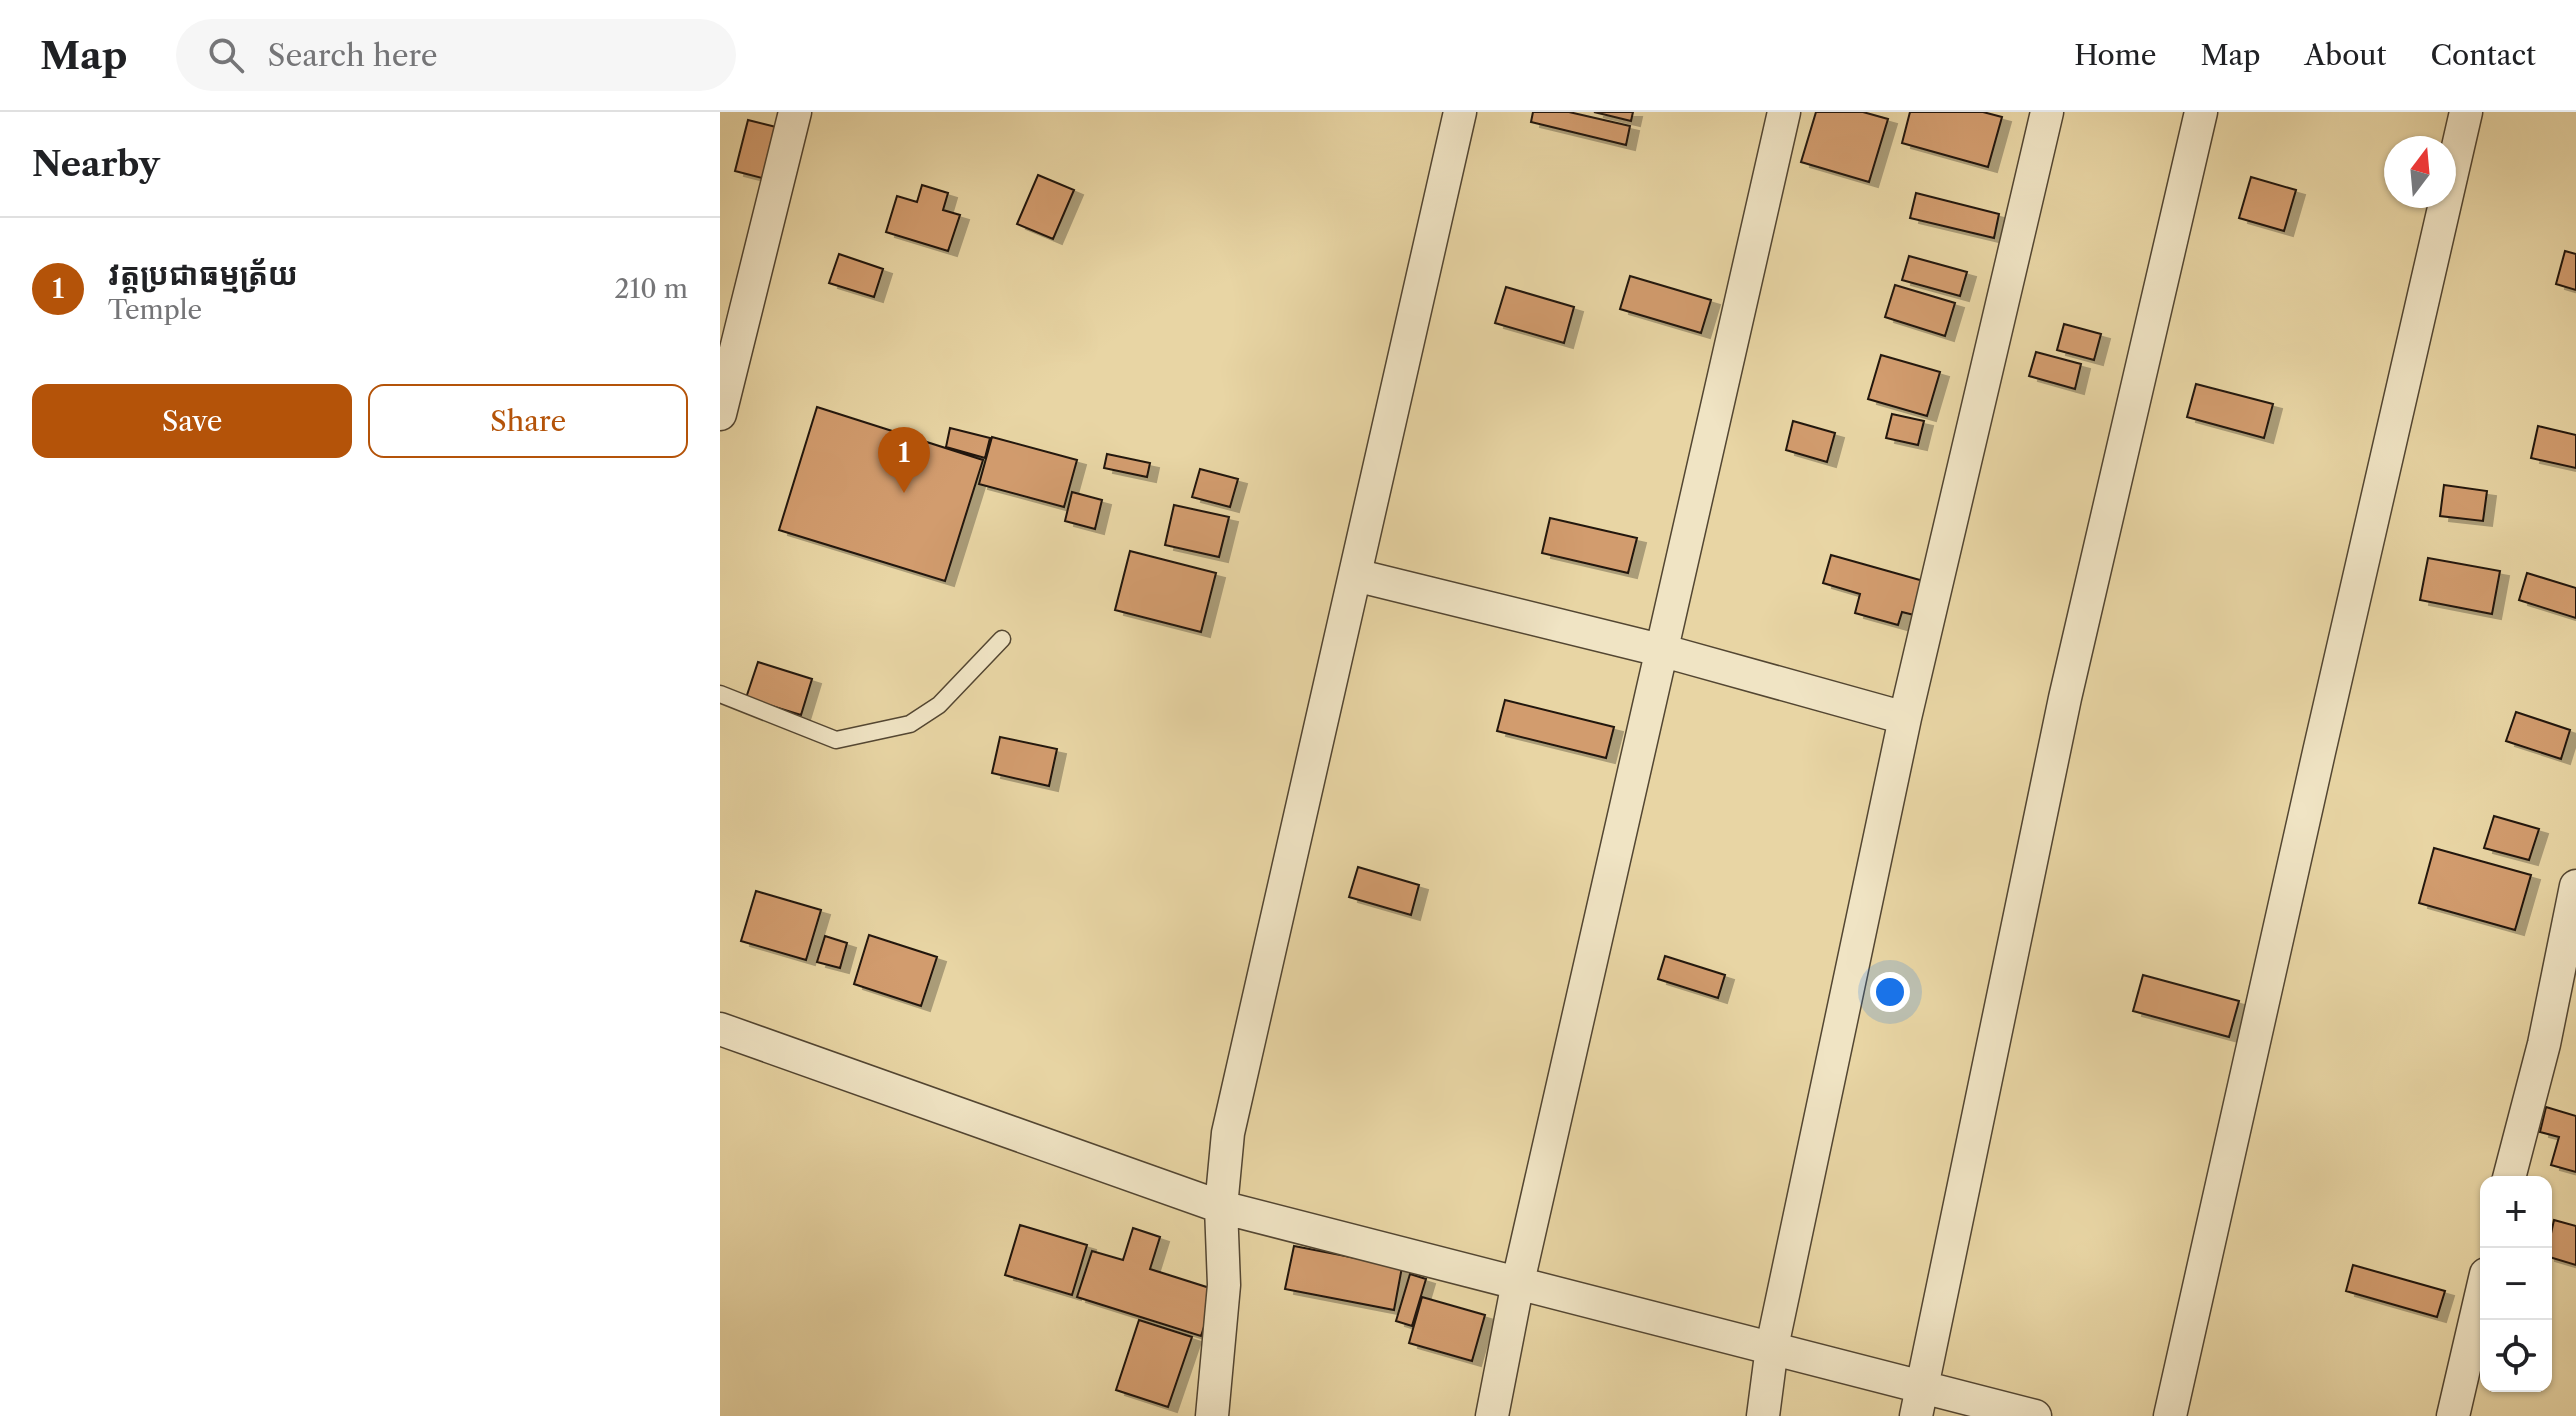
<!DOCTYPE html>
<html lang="en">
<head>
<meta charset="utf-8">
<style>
	body { margin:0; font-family:"Libre Caslon Text","Noto Sans Khmer",serif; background:#f6f6f6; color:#202124 }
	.controls { position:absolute; right:24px; bottom:24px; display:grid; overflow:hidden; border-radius:16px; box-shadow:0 2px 6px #0004 }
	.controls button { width:72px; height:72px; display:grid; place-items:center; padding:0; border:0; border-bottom:2px solid #e0e0e0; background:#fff; color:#202124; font:40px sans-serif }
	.compass { position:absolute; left:1664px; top:24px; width:72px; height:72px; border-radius:50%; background:#fff; box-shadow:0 2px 6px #0004; rotate:16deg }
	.you { position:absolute; left:1170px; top:880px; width:28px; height:28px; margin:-20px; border:6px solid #fff; border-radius:50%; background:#1a73e8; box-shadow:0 0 0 12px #1a73e833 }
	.badge { display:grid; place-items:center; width:52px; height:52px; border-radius:50%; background:#b45309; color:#fff; font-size:26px; font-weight:700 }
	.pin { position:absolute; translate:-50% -66px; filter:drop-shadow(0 2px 4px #0008) }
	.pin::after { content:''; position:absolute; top:42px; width:28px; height:24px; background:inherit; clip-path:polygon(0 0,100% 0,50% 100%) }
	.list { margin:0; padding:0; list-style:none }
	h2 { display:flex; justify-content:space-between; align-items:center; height:104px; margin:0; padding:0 32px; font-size:34px }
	h2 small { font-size:26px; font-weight:400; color:#757577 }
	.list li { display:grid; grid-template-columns:52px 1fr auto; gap:24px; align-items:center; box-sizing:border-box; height:144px; padding:0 32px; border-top:2px solid #e0e0e0 }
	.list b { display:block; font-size:30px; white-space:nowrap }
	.list p { margin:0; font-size:26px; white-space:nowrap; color:#757577 }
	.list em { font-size:26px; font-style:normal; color:#757577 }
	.actions { display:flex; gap:16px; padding:24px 32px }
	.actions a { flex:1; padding:18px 0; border:2px solid #b45309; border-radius:16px; text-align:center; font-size:28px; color:#b45309 }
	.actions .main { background:#b45309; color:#fff }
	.icon { flex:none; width:44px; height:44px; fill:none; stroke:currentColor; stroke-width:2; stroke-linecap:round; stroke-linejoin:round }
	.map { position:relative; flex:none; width:1856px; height:1304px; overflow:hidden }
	header { display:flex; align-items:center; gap:48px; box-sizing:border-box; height:112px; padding:0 40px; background:#fff; border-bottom:2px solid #e0e0e0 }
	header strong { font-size:38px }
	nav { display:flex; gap:44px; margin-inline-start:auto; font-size:28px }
	.search { width:560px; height:72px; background:#f6f6f6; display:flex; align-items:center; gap:20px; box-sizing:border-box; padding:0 28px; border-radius:44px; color:#757577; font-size:30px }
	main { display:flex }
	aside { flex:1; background:#fff }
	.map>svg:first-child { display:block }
	.building { fill:#d29c6e; stroke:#21160c; stroke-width:2; filter:url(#shadow) }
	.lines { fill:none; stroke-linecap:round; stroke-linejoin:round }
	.service-casing { stroke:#534632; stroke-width:19 }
	.minor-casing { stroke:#534632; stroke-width:35 }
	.service { stroke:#f0e4c4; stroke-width:16 }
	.minor { stroke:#f0e4c4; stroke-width:32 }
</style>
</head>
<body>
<header>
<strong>Map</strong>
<div class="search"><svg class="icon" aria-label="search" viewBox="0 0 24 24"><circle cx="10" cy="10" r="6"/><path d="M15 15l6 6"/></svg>Search here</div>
<nav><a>Home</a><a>Map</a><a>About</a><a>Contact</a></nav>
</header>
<main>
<aside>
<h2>Nearby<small></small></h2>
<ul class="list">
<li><span class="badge">1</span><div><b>វត្តប្រជាធម្មត្រ័យ</b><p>Temple</p></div><em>210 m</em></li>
</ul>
<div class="actions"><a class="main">Save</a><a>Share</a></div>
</aside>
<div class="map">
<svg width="1856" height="1304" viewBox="0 0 1856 1304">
	<defs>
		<filter id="shadow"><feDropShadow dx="9" dy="5" stdDeviation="0" flood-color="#0004"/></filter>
	</defs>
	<rect width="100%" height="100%" fill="#e8d5a4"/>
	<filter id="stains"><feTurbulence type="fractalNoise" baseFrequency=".0025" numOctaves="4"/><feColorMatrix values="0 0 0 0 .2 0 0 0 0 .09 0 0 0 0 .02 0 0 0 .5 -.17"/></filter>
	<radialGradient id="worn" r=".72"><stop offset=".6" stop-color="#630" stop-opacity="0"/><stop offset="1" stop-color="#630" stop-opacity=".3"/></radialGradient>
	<path class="building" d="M 813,0 L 849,0 L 910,14 L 906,33 L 811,10 Z
		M 874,0 L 913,0 L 911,9 Z
		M 1096,0 L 1143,0 L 1168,7 L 1149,70 L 1081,50 Z
		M 1190,0 L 1263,0 L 1282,5 L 1268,55 L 1182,31 Z
		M 28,8 L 60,16 L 46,67 L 15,59 Z
		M 318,63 L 354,78 L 333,127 L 297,112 Z
		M 1531,65 L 1576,78 L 1564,119 L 1519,106 Z
		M 202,73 L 228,81 L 223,98 L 240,103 L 228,139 L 166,120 L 177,84 L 197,90 Z
		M 1196,81 L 1279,102 L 1274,126 L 1190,106 Z
		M 1845,139 L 1856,142 L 1856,178 L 1836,172 Z
		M 119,142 L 163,157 L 154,185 L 109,171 Z
		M 1189,144 L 1247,160 L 1240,184 L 1182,168 Z
		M 910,164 L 991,188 L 981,221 L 900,197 Z
		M 1175,173 L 1235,191 L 1225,224 L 1165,205 Z
		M 786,175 L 854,195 L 844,231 L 775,211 Z
		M 1344,212 L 1381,222 L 1374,248 L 1337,238 Z
		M 1316,240 L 1361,252 L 1355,277 L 1309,264 Z
		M 1161,243 L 1220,260 L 1207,304 L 1148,287 Z
		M 1476,272 L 1553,292 L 1544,326 L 1467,305 Z
		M 97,295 L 263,348 L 225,469 L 59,418 Z
		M 1172,302 L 1204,309 L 1198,333 L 1166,326 Z
		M 1073,309 L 1115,321 L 1107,350 L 1066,338 Z
		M 1818,314 L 1856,323 L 1856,356 L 1811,346 Z
		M 230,316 L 270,326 L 265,346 L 226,335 Z
		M 272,325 L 357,348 L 344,395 L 259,372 Z
		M 387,342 L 430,351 L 427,365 L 384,356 Z
		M 480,357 L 518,367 L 510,395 L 472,385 Z
		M 1724,373 L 1767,379 L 1763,409 L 1720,404 Z
		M 352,380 L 382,388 L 375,417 L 345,409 Z
		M 454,393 L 509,405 L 499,445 L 445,433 Z
		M 830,406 L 917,426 L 908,461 L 822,441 Z
		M 410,439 L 496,461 L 481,520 L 395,498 Z
		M 1111,443 L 1207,470 L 1198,504 L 1182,500 L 1178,513 L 1135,501 L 1140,482 L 1103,471 Z
		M 1708,446 L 1780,459 L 1772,502 L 1700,488 Z
		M 1807,461 L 1856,476 L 1856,506 L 1799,488 Z
		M 38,550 L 92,567 L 81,603 L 26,586 Z
		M 785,588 L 894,615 L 886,646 L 777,619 Z
		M 1796,600 L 1850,618 L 1841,647 L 1786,629 Z
		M 280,625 L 337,637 L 329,674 L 272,661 Z
		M 1774,704 L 1819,717 L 1809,748 L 1764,736 Z
		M 1714,736 L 1811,763 L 1795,818 L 1699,791 Z
		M 638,755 L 699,773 L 691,803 L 629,785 Z
		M 36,779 L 101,798 L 86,848 L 21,829 Z
		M 149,823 L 217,845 L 201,894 L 134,872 Z
		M 105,824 L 127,831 L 120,856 L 97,850 Z
		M 945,844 L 1005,863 L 998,886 L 938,867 Z
		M 1423,863 L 1519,889 L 1509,925 L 1413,899 Z
		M 1826,995 L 1856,1004 L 1856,1060 L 1831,1053 L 1839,1025 L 1820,1020 Z
		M 1834,1108 L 1856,1114 L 1856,1153 L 1826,1144 Z
		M 300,1113 L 367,1133 L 352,1183 L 285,1163 Z
		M 413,1116 L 440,1125 L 430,1157 L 496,1178 L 481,1224 L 357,1185 L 372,1139 L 403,1148 Z
		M 574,1134 L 682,1155 L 674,1198 L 565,1177 Z
		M 1633,1153 L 1725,1179 L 1717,1205 L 1626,1179 Z
		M 690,1162 L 706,1167 L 692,1214 L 676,1209 Z
		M 702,1185 L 765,1203 L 752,1249 L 689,1231 Z
		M 419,1208 L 472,1225 L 448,1295 L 396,1278 Z"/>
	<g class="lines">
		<defs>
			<path id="service" d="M 0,582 L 116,628 L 190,612 L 219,593 L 282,527"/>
			<path id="minor" d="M 0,302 L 75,0
				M 635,463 L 944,539 L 1185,606
				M 0,917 L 501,1095 L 1315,1304
				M 1788,1070 L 1824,932 L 1856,774
				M 492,1304 L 504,1173 L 501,1095 L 508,1021 L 740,0
				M 772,1304 L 798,1170 L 1064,0
				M 1043,1304 L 1052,1235 L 1185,606 L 1327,0
				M 1196,1304 L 1345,586 L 1481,0
				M 1450,1304 L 1599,640 L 1746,0
				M 1733,1304 L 1766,1162"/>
		</defs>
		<use href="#service" class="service-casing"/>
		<use href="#minor" class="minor-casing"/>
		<use href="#service" class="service"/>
		<use href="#minor" class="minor"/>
	</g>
	<rect width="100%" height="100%" filter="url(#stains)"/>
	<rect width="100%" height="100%" fill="url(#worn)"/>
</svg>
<div class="controls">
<button>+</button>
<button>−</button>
<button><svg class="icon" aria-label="locate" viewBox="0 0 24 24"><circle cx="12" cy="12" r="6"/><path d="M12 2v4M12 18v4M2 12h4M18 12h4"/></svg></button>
</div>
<svg class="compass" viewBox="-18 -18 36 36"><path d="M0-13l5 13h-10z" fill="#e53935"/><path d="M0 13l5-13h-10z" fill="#757577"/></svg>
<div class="you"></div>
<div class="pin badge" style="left:184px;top:381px">1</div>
</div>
</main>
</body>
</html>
